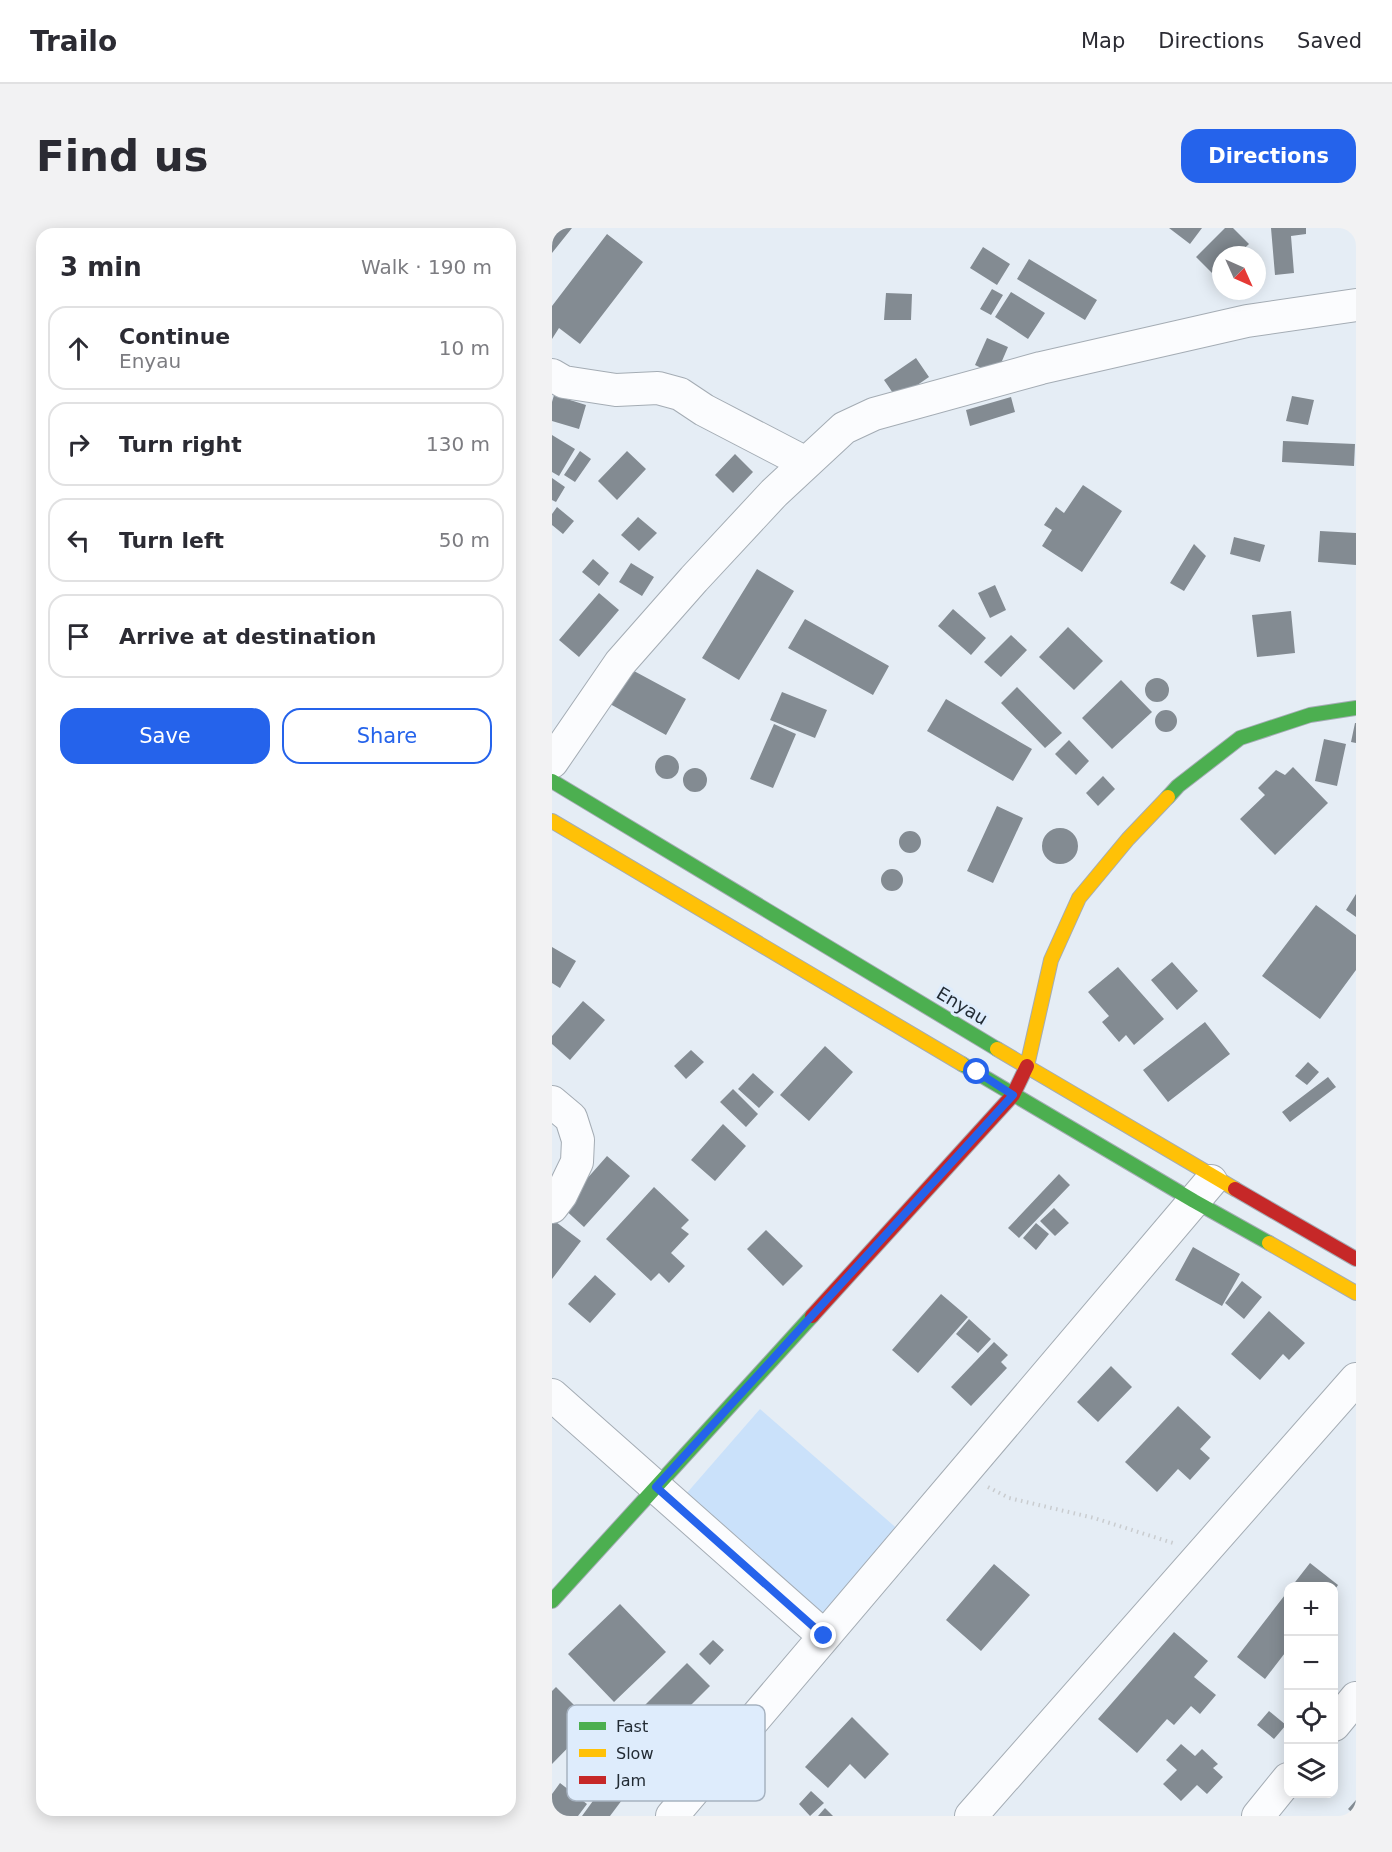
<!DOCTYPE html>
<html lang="en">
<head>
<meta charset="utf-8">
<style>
	body { margin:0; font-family:"DejaVu Sans",sans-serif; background:#f2f2f3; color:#2b2b33 }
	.controls { position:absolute; right:18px; bottom:18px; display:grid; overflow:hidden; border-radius:12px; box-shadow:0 3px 15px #0003 }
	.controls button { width:54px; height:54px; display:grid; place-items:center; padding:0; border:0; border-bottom:2px solid #e1e1e2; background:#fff; color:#2b2b33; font:30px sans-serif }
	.compass { position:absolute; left:660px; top:18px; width:54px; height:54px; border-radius:50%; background:#fff; box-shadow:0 3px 15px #0003; rotate:135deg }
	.stop { position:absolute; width:18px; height:18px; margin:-14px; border:4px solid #2563eb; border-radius:50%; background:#fff }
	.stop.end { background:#2563eb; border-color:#fff; box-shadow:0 2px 6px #0008 }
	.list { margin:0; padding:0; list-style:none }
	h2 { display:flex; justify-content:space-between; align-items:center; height:78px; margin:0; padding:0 24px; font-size:26px }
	h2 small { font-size:20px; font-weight:400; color:#7c7c81 }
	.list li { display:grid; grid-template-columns:39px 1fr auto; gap:18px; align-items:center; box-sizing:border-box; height:84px; margin:0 12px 12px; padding:0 12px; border:2px solid #e1e1e2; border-radius:18px }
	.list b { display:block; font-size:22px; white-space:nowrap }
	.list p { margin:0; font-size:20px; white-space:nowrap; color:#7c7c81 }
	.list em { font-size:20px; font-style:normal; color:#7c7c81 }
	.actions { display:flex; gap:12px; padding:18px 24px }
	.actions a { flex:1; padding:14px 0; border:2px solid #2563eb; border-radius:18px; text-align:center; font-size:21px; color:#2563eb }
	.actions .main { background:#2563eb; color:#fff }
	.icon { flex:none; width:33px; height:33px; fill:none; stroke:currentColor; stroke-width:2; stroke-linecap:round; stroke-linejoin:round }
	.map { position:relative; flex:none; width:804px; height:1588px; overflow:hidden; border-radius:18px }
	header { display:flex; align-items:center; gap:36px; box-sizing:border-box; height:84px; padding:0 30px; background:#fff; border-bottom:2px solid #e1e1e2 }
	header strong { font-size:28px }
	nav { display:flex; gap:33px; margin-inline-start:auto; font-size:21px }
	.intro { display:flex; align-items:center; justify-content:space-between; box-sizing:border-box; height:144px; padding:0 36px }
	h1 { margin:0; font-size:42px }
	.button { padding:15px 27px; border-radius:18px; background:#2563eb; color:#fff; font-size:21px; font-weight:700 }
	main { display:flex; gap:36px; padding:0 36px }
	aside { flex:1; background:#fff; border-radius:18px; box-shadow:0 3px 15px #0003 }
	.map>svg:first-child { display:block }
	.green { fill:#cae1fa }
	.building { fill:#838b92 }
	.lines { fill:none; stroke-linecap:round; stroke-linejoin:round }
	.street-casing { stroke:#a4acb4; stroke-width:34 }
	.fast-casing { stroke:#a4acb4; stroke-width:16 }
	.slow-casing { stroke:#a4acb4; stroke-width:16 }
	.jam-casing { stroke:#a4acb4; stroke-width:16 }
	.path { stroke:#c9cccf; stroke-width:4; stroke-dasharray:1.5 4.5; stroke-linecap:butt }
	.street { stroke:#fbfcfe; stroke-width:32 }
	.fast { stroke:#4caf50; stroke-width:14 }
	.slow { stroke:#ffc107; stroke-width:14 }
	.jam { stroke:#c62828; stroke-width:14 }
	.route { stroke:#2563eb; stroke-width:8 }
	.labels { text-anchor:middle; stroke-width:6; stroke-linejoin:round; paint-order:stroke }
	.street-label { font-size:18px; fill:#222b34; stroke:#deecfc }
	.key { fill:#deecfc; stroke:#a6b2c0; stroke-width:1.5 }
	.key-label { font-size:16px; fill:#222b34 }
</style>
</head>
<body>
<header>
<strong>Trailo</strong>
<nav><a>Map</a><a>Directions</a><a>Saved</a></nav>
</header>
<div class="intro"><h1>Find us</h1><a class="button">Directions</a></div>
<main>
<aside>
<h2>3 min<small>Walk · 190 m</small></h2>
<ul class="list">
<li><svg class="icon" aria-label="ahead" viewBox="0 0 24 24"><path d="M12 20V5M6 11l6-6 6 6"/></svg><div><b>Continue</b><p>Enyau</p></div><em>10 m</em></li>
<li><svg class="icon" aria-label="right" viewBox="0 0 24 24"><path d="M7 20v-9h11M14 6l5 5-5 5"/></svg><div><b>Turn right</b></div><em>130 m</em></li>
<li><svg class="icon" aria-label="left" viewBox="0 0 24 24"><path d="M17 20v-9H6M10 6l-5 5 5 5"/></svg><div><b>Turn left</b></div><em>50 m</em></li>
<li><svg class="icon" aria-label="arrive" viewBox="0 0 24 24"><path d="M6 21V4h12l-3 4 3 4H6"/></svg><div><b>Arrive at destination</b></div></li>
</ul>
<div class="actions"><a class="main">Save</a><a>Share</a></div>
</aside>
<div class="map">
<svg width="804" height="1588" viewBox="0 0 804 1588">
	<rect width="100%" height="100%" fill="#e5edf5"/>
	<path class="green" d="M 208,1181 L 349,1304 L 275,1389 L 134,1266 Z"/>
	<path class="building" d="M 0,0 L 20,0 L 0,25 Z
		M 617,0 L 650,0 L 638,16 Z
		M 673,0 L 681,0 L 697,16 L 685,27 L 669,27 L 669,43 L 663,48 L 644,29 Z
		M 719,0 L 754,0 L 754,6 L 739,8 L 742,45 L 723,47 Z
		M 55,6 L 91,34 L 28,116 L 7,100 L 0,111 L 0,78 Z
		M 431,19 L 458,36 L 445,57 L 418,40 Z
		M 477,31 L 545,72 L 533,92 L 465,51 Z
		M 440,61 L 451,67 L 439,87 L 428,81 Z
		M 459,64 L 493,85 L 476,111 L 443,89 Z
		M 334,65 L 360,66 L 359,92 L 332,92 Z
		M 435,110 L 456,119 L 444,147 L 423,137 Z
		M 364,130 L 377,149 L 345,171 L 332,152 Z
		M 2,167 L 34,177 L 27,201 L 0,193 L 0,174 Z
		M 740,168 L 762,172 L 756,197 L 734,193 Z
		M 459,169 L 463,184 L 418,198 L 414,182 Z
		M 0,207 L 23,221 L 7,248 L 0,244 Z
		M 731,213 L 803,216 L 802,238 L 730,234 Z
		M 28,223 L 39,231 L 23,254 L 12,247 Z
		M 75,223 L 94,241 L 65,272 L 46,253 Z
		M 183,226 L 201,244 L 181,265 L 163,247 Z
		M 0,250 L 13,259 L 4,274 L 0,272 Z
		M 531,257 L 570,283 L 530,344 L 490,318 L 500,302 L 492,297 L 504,279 L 512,285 Z
		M 5,279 L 22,293 L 11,306 L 0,297 L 0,286 Z
		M 86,289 L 105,305 L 87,323 L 69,307 Z
		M 768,303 L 804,305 L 804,337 L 766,334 Z
		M 682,309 L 713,317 L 708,334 L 678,326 Z
		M 642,316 L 654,328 L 632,363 L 618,355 Z
		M 41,331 L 57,345 L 47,358 L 30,344 Z
		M 79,335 L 102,349 L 90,368 L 67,354 Z
		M 205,341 L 242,363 L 187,452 L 150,430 Z
		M 443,357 L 454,382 L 438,390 L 426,365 Z
		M 47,365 L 67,382 L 27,429 L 7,412 Z
		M 401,381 L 434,410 L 419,427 L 386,398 Z
		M 739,383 L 743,425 L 705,429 L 700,387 Z
		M 253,391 L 337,438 L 321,467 L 236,420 Z
		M 516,399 L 551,433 L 522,462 L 487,429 Z
		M 459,407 L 475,422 L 449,449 L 432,434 Z
		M 69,436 L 134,471 L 114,507 L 49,471 Z
		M593 462a12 12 0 1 1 24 0a12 12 0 1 1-24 0Z
		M 569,452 L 600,484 L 560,521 L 530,490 Z
		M 465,459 L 510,505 L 493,520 L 449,475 Z
		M 230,464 L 275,482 L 263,510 L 218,492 Z
		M 394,471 L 480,521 L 461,553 L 375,503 Z
		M603 493a11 11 0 1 1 22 0a11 11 0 1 1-22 0Z
		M 803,495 L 804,495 L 804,515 L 799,514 Z
		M 222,496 L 244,506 L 221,560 L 198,551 Z
		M 772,511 L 794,516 L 785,558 L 763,553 Z
		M 517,512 L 537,533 L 524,547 L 503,526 Z
		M103 539a12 12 0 1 1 24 0a12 12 0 1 1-24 0Z
		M 741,539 L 776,575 L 723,627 L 688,591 L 713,567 L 706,560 L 724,542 L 733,547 Z
		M131 552a12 12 0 1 1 24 0a12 12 0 1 1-24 0Z
		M 551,548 L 563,561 L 546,578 L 534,565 Z
		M 445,578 L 471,590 L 441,655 L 415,643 Z
		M490 618a18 18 0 1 1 36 0a18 18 0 1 1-36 0Z
		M347 614a11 11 0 1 1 22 0a11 11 0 1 1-22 0Z
		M329 652a11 11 0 1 1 22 0a11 11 0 1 1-22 0Z
		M 804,666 L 804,689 L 794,682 Z
		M 764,677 L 804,707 L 804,742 L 768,791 L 710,748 Z
		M 0,719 L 24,733 L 8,760 L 0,755 Z
		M 620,734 L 646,763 L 625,782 L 599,752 Z
		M 566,739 L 612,791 L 582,817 L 574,807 L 567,814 L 550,794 L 557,788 L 536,764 Z
		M 31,773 L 53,792 L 18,832 L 0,816 L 0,808 Z
		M 653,794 L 678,826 L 616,874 L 591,842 Z
		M 273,818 L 301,844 L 257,893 L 228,867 Z
		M 139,822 L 152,834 L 134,851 L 122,838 Z
		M 756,834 L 767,844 L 755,857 L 743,848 Z
		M 201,845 L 222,864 L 207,880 L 186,861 Z
		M 776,849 L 784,859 L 738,894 L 730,884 Z
		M 181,861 L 206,886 L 194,899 L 168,874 Z
		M 171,896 L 194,918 L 163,953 L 139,932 Z
		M 55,928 L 78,948 L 32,999 L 10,979 Z
		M 507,946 L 518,957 L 467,1010 L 456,1000 Z
		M 102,959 L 137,992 L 129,1000 L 137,1006 L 119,1025 L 133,1038 L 117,1055 L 107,1045 L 99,1053 L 54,1011 Z
		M 502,980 L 517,995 L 503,1008 L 488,993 Z
		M 0,991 L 29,1013 L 0,1051 Z
		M 484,995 L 497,1006 L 484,1022 L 471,1010 Z
		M 214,1002 L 251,1038 L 231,1058 L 195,1021 Z
		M 641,1019 L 688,1046 L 670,1078 L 623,1052 Z
		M 43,1047 L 64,1066 L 38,1095 L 16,1076 Z
		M 690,1053 L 710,1069 L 692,1091 L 673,1075 Z
		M 389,1066 L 416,1089 L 366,1145 L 340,1122 Z
		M 717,1083 L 753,1115 L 737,1132 L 731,1126 L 708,1152 L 679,1126 Z
		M 417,1091 L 439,1111 L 426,1125 L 404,1106 Z
		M 442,1114 L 456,1127 L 449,1134 L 455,1140 L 419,1178 L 399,1159 Z
		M 559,1138 L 580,1159 L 546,1194 L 525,1174 Z
		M 626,1178 L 659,1209 L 648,1221 L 658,1230 L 638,1252 L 626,1241 L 605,1264 L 573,1234 Z
		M 758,1335 L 786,1357 L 782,1363 L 782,1358 L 740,1358 Z
		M 442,1336 L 478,1367 L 429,1423 L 394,1392 Z
		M 736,1363 L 736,1421 L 713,1451 L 685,1429 Z
		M 68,1376 L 114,1424 L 62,1474 L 16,1426 Z
		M 622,1404 L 656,1433 L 642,1449 L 664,1467 L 648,1486 L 639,1478 L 622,1497 L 615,1491 L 585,1525 L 546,1491 Z
		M 161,1412 L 172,1422 L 158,1437 L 147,1426 Z
		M 135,1435 L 158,1458 L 110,1506 L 87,1483 Z
		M 4,1459 L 40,1495 L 0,1536 L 0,1463 Z
		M 717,1483 L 734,1497 L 722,1511 L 705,1497 Z
		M 300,1489 L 337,1526 L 313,1551 L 298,1536 L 276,1560 L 253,1539 Z
		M 629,1516 L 643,1528 L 650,1521 L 666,1536 L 661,1540 L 671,1549 L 655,1566 L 645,1557 L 629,1573 L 611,1556 L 625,1542 L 614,1532 Z
		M 8,1555 L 35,1576 L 26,1588 L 0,1588 L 0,1566 Z
		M 54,1555 L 73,1568 L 58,1588 L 30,1588 Z
		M 259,1563 L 272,1575 L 258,1588 L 247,1576 Z
		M 804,1572 L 804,1588 L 796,1581 Z
		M 273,1580 L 281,1588 L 266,1588 Z"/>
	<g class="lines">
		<defs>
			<path id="street" d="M 0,147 L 12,154 L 64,162 L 106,160 L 128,166 L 152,182 L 254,235
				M 0,534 L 68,435 L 142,351 L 222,265 L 292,200 L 322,186 L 489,140 L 695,93 L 804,77
				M 0,874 L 19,890 L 26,912 L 25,934 L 9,967 L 0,979
				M 0,1167 L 272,1408
				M 782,1497 L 804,1470
				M 120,1588 L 659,953
				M 419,1588 L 804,1151
				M 706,1588 L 736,1551"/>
			<path id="fast" d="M 0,553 L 445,821
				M 616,569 L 626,558 L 688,510 L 758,487 L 804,480
				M 410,836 L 642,973 L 717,1015
				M 0,1373 L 260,1088"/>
			<path id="slow" d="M 0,593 L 410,836
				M 445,821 L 683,961
				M 475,838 L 499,732 L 527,670 L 576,611 L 616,569
				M 717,1015 L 804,1065"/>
			<path id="jam" d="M 683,961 L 804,1031
				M 260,1088 L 461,867 L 475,838"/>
		</defs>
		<use href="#street" class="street-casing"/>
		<use href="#fast" class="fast-casing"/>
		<use href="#slow" class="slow-casing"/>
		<use href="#jam" class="jam-casing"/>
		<path class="path" d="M 436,1259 L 457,1270 L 542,1290 L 621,1315"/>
		<use href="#street" class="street"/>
		<use href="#fast" class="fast"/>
		<use href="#slow" class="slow"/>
		<use href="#jam" class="jam"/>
	</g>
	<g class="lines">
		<path class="route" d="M 272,1408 L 104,1259 L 461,867 L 425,844"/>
	</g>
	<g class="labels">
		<g class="street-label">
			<text transform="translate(410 778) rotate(31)" y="6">Enyau</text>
		</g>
	</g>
	<rect x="15" y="1477" width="198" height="96" rx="9" class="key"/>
	<rect x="27" y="1494" width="27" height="8" fill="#4caf50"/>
	<rect x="27" y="1521" width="27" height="8" fill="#ffc107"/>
	<rect x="27" y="1548" width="27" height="8" fill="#c62828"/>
	<g class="key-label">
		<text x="64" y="1504">Fast</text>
		<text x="64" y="1531">Slow</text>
		<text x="64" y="1558">Jam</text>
	</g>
</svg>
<div class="controls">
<button>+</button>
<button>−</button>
<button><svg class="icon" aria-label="locate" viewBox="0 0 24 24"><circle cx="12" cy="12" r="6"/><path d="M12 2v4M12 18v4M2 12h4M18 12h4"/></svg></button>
<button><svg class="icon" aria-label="layers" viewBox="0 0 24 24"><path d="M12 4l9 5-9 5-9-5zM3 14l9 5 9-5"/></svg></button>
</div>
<svg class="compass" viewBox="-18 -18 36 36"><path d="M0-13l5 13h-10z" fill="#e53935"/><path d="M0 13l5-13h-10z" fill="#7c7c81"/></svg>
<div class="stop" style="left:425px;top:844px"></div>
<div class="stop end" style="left:272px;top:1408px"></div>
</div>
</main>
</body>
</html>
